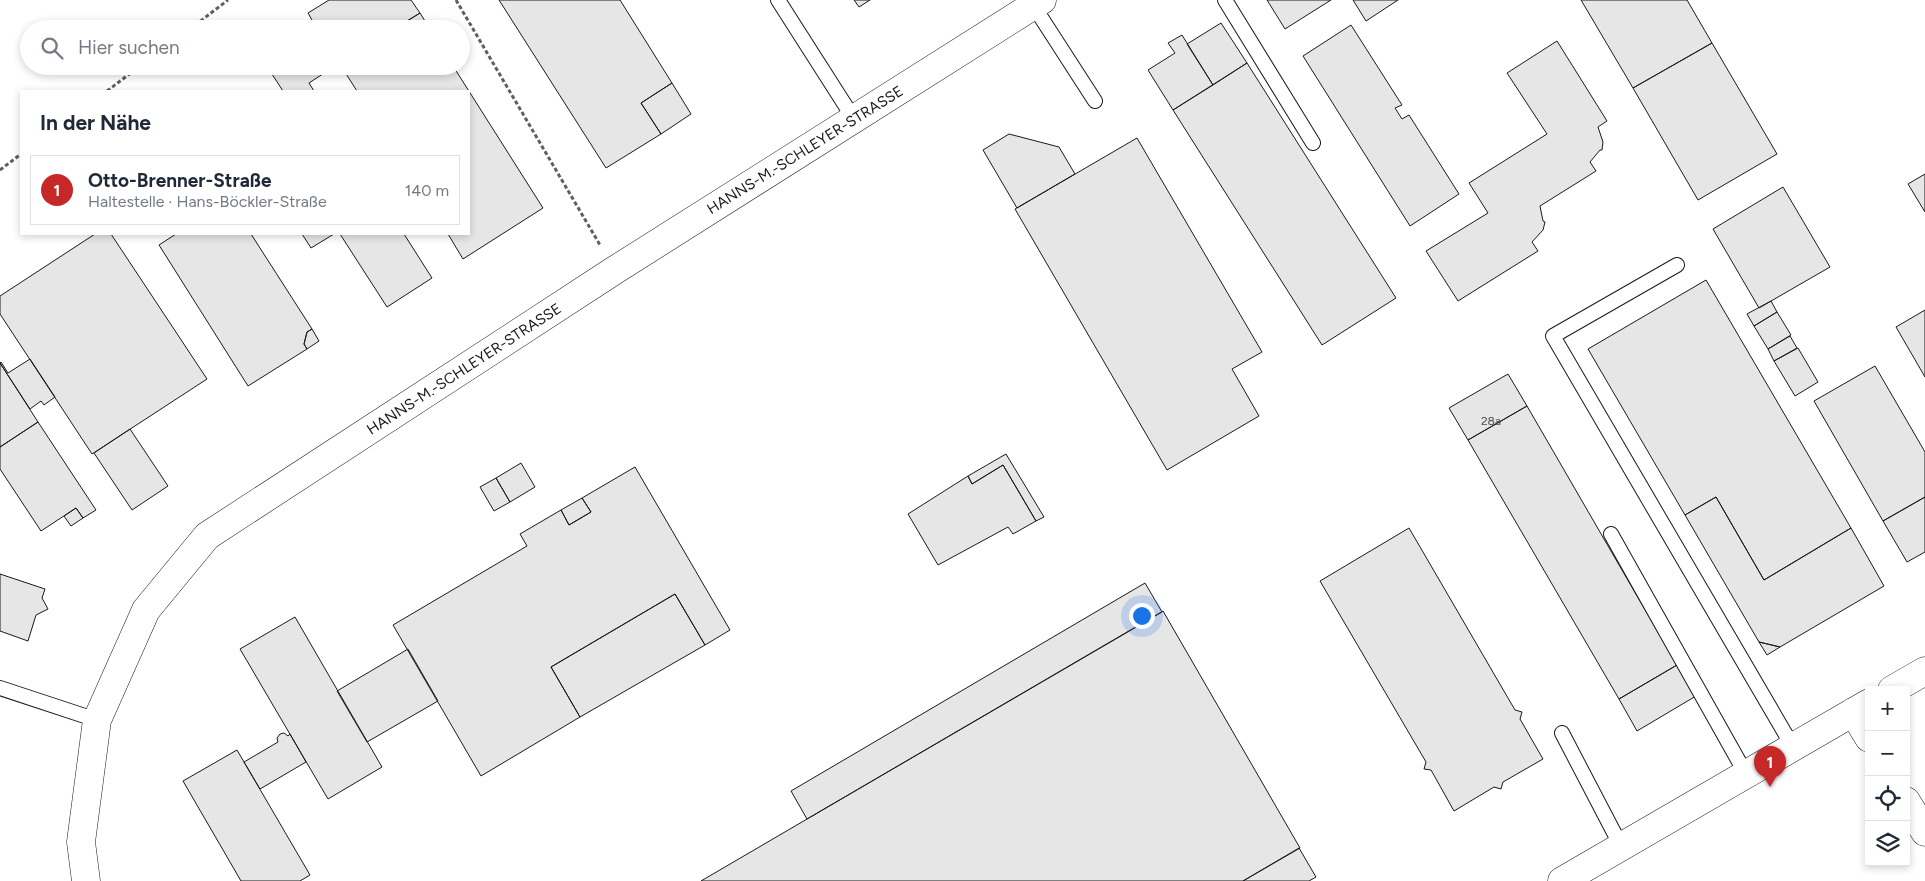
<!DOCTYPE html>
<html lang="de">
<head>
<meta charset="utf-8">
<style>
	body { margin:0; font-family:Figtree,sans-serif; background:#f6f6f7; color:#1f2937 }
	.controls { position:absolute; right:15px; bottom:15px; display:grid; overflow:hidden; border-radius:0px; box-shadow:0 2px 8px #0003 }
	.controls button { width:45px; height:45px; display:grid; place-items:center; padding:0; border:0; border-bottom:1px solid #e0e1e3; background:#fff; color:#1f2937; font:25px sans-serif }
	.you { position:absolute; left:1141px; top:615px; width:18px; height:18px; margin:-12px; border:4px solid #fff; border-radius:50%; background:#1a73e8; box-shadow:0 0 0 8px #1a73e833 }
	.badge { display:grid; place-items:center; width:32px; height:32px; border-radius:50%; background:#c62828; color:#fff; font-size:16px; font-weight:700 }
	.pin { position:absolute; translate:-50% -41px; filter:drop-shadow(0 1px 2px #0008) }
	.pin::after { content:''; position:absolute; top:26px; width:18px; height:15px; background:inherit; clip-path:polygon(0 0,100% 0,50% 100%) }
	.list { margin:0; padding:0; list-style:none }
	h2 { display:flex; justify-content:space-between; align-items:center; height:65px; margin:0; padding:0 20px; font-size:21px }
	h2 small { font-size:16px; font-weight:400; color:#747a83 }
	.list li { display:grid; grid-template-columns:32px 1fr auto; gap:15px; align-items:center; box-sizing:border-box; height:70px; margin:0 10px 10px; padding:0 10px; border:1px solid #e0e1e3; border-radius:0px }
	.list b { display:block; font-size:19px; white-space:nowrap }
	.list p { margin:0; font-size:16px; white-space:nowrap; color:#747a83 }
	.list em { font-size:16px; font-style:normal; color:#747a83 }
	.icon { flex:none; width:28px; height:28px; fill:none; stroke:currentColor; stroke-width:2; stroke-linecap:round; stroke-linejoin:round }
	.map { position:relative; flex:none; width:1925px; height:881px; overflow:hidden }
	.search { position:absolute; background:#fff; box-shadow:0 2px 8px #0003; left:20px; top:20px; width:450px; height:55px; display:flex; align-items:center; gap:12px; box-sizing:border-box; padding:0 18px; border-radius:28px; color:#747a83; font-size:19px }
	.panel { position:absolute; background:#fff; box-shadow:0 2px 8px #0003; left:20px; top:90px; width:450px; height:145px; border-radius:0px }
	.map>svg:first-child { display:block }
	.building { fill:#e6e6e6; stroke:#1a1a1a }
	.lines { fill:none; stroke-linecap:round; stroke-linejoin:round }
	.lane-casing { stroke:#1a1a1a; stroke-width:16 }
	.street-casing { stroke:#1a1a1a; stroke-width:29 }
	.path { stroke:#5f5f5f; stroke-width:3; stroke-dasharray:4 2.5; stroke-linecap:butt }
	.lane { stroke:#fff; stroke-width:14 }
	.street { stroke:#fff; stroke-width:28 }
	.labels { text-anchor:middle; stroke-width:4; stroke-linejoin:round; paint-order:stroke }
	.number-label { font-size:12px; fill:#4d4d4d }
	.street-label { font-size:15px; fill:#1a1a1a; stroke:#fff }
</style>
</head>
<body>
<div class="map">
<svg width="1925" height="881" viewBox="0 0 1925 881">
	<rect width="100%" height="100%" fill="#fff"/>
	<path class="building" d="M 329,0 L 411,0 L 420,13 L 394,29 L 317,29 L 308,13 Z
		M 499,0 L 620,0 L 672,83 L 641,103 L 661,134 L 606,168 Z
		M 854,0 L 870,0 L 859,7 Z
		M 1267,0 L 1331,0 L 1285,29 Z
		M 1353,0 L 1398,0 L 1366,21 Z
		M 1581,0 L 1687,0 L 1712,43 L 1633,88 Z
		M 420,13 L 430,29 L 394,29 Z
		M 1221,23 L 1247,63 L 1213,85 L 1187,44 Z
		M 1351,25 L 1402,105 L 1395,108 L 1402,119 L 1409,115 L 1459,194 L 1410,226 L 1303,56 Z
		M 1182,35 L 1213,85 L 1173,110 L 1148,70 L 1175,53 L 1168,43 Z
		M 1557,41 L 1607,121 L 1598,127 L 1603,142 L 1602,150 L 1600,150 L 1590,162 L 1596,171 L 1540,206 L 1543,221 L 1545,222 L 1543,230 L 1532,242 L 1538,251 L 1458,301 L 1426,251 L 1488,213 L 1469,183 L 1547,134 L 1507,73 Z
		M 1712,43 L 1777,154 L 1698,200 L 1633,88 Z
		M 1247,63 L 1396,298 L 1322,345 L 1173,110 Z
		M 271,66 L 335,66 L 309,83 L 314,91 L 283,91 L 268,68 Z
		M 341,66 L 453,66 L 543,208 L 463,259 L 448,234 L 469,234 L 469,91 L 357,91 Z
		M 672,83 L 691,114 L 661,134 L 641,103 Z
		M 1009,134 L 1059,147 L 1075,174 L 1017,208 L 983,150 Z
		M 1137,138 L 1262,352 L 1232,369 L 1259,416 L 1167,470 L 1015,209 Z
		M 1925,174 L 1925,212 L 1908,184 Z
		M 1783,187 L 1830,267 L 1759,308 L 1713,229 Z
		M 95,234 L 111,234 L 207,379 L 92,454 L 0,314 L 0,296 Z
		M 176,234 L 251,234 L 312,329 L 307,332 L 304,344 L 307,349 L 248,386 L 159,245 Z
		M 302,234 L 334,234 L 311,248 Z
		M 340,234 L 404,234 L 432,278 L 387,307 Z
		M 1706,280 L 1851,528 L 1764,580 L 1716,497 L 1685,515 L 1588,349 Z
		M 1771,301 L 1777,312 L 1754,326 L 1747,314 Z
		M 1925,310 L 1925,377 L 1896,327 Z
		M 1777,312 L 1791,335 L 1768,349 L 1754,326 Z
		M 312,329 L 319,341 L 307,349 L 304,344 L 307,332 Z
		M 1790,336 L 1797,348 L 1774,361 L 1768,349 Z
		M 1798,348 L 1818,382 L 1795,396 L 1774,361 Z
		M 30,359 L 55,397 L 44,405 L 41,401 L 30,409 L 0,363 L 1,362 L 8,373 Z
		M 0,363 L 38,422 L 0,447 Z
		M 1875,366 L 1925,452 L 1925,497 L 1883,521 L 1814,401 Z
		M 1508,374 L 1527,406 L 1468,440 L 1449,408 Z
		M 1527,406 L 1677,665 L 1619,699 L 1468,440 Z
		M 38,422 L 96,510 L 83,518 L 76,508 L 41,531 L 0,469 L 0,447 Z
		M 130,429 L 168,486 L 132,510 L 94,453 Z
		M 1006,454 L 1044,517 L 1036,521 L 1003,465 L 972,484 L 968,476 Z
		M 521,463 L 535,487 L 510,502 L 496,478 Z
		M 1003,465 L 1036,521 L 1013,534 L 1008,527 L 938,565 L 908,514 L 968,476 L 972,484 Z
		M 635,467 L 730,630 L 705,645 L 675,594 L 551,667 L 580,717 L 481,776 L 393,625 L 527,546 L 520,534 L 561,510 L 569,525 L 591,512 L 582,498 Z
		M 496,478 L 510,502 L 494,511 L 480,487 Z
		M 1716,497 L 1764,580 L 1851,528 L 1884,586 L 1780,647 L 1759,642 L 1685,515 Z
		M 1925,497 L 1925,552 L 1907,562 L 1883,521 Z
		M 582,498 L 591,512 L 569,525 L 561,510 Z
		M 76,508 L 83,518 L 71,526 L 64,516 Z
		M 1409,528 L 1515,710 L 1522,712 L 1520,719 L 1543,759 L 1503,782 L 1501,789 L 1494,787 L 1454,811 L 1431,770 L 1424,769 L 1426,762 L 1320,581 Z
		M 0,574 L 45,589 L 42,598 L 48,609 L 36,615 L 28,641 L 0,631 Z
		M 1145,583 L 1162,612 L 807,819 L 791,791 Z
		M 675,594 L 705,645 L 580,717 L 551,667 Z
		M 1163,611 L 1300,848 L 1243,881 L 701,881 Z
		M 295,617 L 382,767 L 328,799 L 240,649 Z
		M 1759,642 L 1780,647 L 1767,655 Z
		M 408,649 L 438,701 L 367,742 L 337,691 Z
		M 1677,665 L 1696,696 L 1637,731 L 1619,699 Z
		M 284,733 L 288,736 L 290,734 L 306,762 L 260,789 L 244,762 L 278,742 L 277,738 L 280,734 Z
		M 237,750 L 310,875 L 300,881 L 241,881 L 183,781 Z
		M 1299,848 L 1316,877 L 1309,881 L 1243,881 Z"/>
	<g class="lines">
		<defs>
			<path id="lane" d="M 778,0 L 854,119
				M 1225,0 L 1313,143
				M 1033,5 L 1095,101
				M 1677,265 L 1553,336 L 1793,747
				M 1611,534 L 1746,774
				M 0,688 L 97,720
				M 1562,733 L 1621,846"/>
			<path id="street" d="M 1892,690 L 1925,671
				M 1853,712 L 1869,738
				M 1906,801 L 1925,832
				M 86,881 L 81,842 L 97,720 L 146,610 L 207,536 L 615,270 L 1042,0
				M 1562,881 L 1869,703"/>
		</defs>
		<use href="#lane" class="lane-casing"/>
		<use href="#street" class="street-casing"/>
		<path class="path" d="M 456,0 L 600,245
			M 190,29 L 228,0
			M 107,91 L 140,66
			M 0,170 L 21,154"/>
		<use href="#lane" class="lane"/>
		<use href="#street" class="street"/>
	</g>
	<g class="labels">
		<g class="number-label">
			<text x="1491" y="425">28a</text>
		</g>
		<g class="street-label">
			<text transform="translate(805 150) rotate(-32)" y="5">HANNS-M.-SCHLEYER-STRASSE</text>
			<text transform="translate(464 369) rotate(-33)" y="5">HANNS-M.-SCHLEYER-STRASSE</text>
		</g>
	</g>
</svg>
<div class="controls">
<button>+</button>
<button>−</button>
<button><svg class="icon" aria-label="locate" viewBox="0 0 24 24"><circle cx="12" cy="12" r="6"/><path d="M12 2v4M12 18v4M2 12h4M18 12h4"/></svg></button>
<button><svg class="icon" aria-label="layers" viewBox="0 0 24 24"><path d="M12 4l9 5-9 5-9-5zM3 14l9 5 9-5"/></svg></button>
</div>
<div class="you"></div>
<div class="pin badge" style="left:1770px;top:787px">1</div>
<div class="search"><svg class="icon" aria-label="search" viewBox="0 0 24 24"><circle cx="10" cy="10" r="6"/><path d="M15 15l6 6"/></svg>Hier suchen</div>
<section class="panel">
<h2>In der Nähe<small></small></h2>
<ul class="list">
<li><span class="badge">1</span><div><b>Otto-Brenner-Straße</b><p>Haltestelle · Hans-Böckler-Straße</p></div><em>140 m</em></li>
</ul>
</section>
</div>
</body>
</html>
